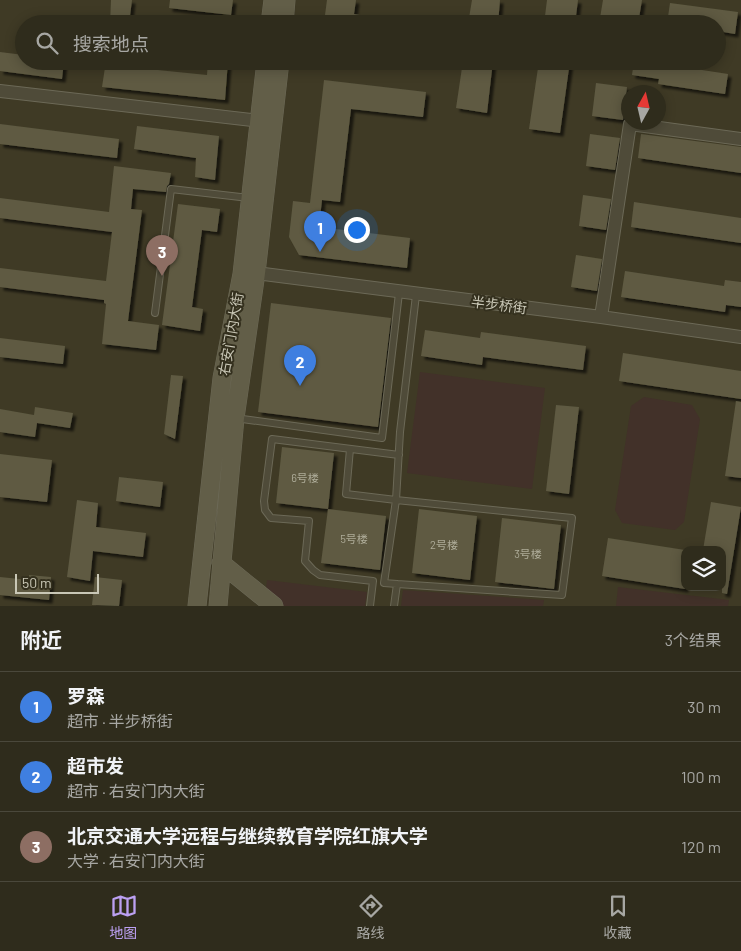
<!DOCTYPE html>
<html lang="zh">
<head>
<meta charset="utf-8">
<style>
	body { margin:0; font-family:Barlow,"Noto Sans SC",sans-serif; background:#373425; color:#f1f3f6 }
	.controls { position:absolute; right:15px; bottom:15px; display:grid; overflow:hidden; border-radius:10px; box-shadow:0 2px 12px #0003 }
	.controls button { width:45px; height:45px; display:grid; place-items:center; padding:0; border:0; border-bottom:1px solid #4a483b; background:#2f2c1c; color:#f1f3f6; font:25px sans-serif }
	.compass { position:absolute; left:621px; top:85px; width:45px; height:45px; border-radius:50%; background:#2f2c1c; box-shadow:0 2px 12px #0003; rotate:8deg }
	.scale { position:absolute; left:15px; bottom:12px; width:84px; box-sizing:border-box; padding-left:5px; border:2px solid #c9c7b6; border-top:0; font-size:14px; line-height:18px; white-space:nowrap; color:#c9c7b6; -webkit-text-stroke:4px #34301e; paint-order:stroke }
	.you { position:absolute; left:356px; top:229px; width:18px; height:18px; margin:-12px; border:4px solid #fff; border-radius:50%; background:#1a73e8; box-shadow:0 0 0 8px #1a73e833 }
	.badge { display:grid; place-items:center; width:32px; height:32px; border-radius:50%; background:#bca0f2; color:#fff; font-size:16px; font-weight:700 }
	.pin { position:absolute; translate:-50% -41px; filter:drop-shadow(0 1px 2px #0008) }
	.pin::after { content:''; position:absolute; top:26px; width:18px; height:15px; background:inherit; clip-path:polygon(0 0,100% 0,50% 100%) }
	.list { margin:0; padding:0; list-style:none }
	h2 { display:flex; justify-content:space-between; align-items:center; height:65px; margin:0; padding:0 20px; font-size:21px }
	h2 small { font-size:16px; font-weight:400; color:#a7a7a3 }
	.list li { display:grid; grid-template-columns:32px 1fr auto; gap:15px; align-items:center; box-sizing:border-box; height:70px; padding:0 20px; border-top:1px solid #4a483b }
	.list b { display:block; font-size:19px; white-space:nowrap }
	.list p { margin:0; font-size:16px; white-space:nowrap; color:#a7a7a3 }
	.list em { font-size:16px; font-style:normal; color:#a7a7a3 }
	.icon { flex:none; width:28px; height:28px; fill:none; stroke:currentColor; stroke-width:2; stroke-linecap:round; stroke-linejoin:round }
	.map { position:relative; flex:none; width:741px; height:606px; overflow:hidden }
	.search { position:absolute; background:#2f2c1c; box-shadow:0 2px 12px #0003; left:15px; right:15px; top:15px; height:55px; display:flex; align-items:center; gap:12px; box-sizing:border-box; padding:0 18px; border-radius:28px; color:#a7a7a3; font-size:19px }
	.sheet { height:275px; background:#2f2c1c }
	nav { display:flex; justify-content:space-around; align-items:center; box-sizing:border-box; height:70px; border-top:1px solid #4a483b; background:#2f2c1c; font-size:14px; color:#a7a7a3 }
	nav a { display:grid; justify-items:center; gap:2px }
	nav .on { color:#bca0f2 }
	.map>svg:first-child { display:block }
	.green { fill:#423129 }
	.building { fill:#5e5a42; filter:url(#shadow) }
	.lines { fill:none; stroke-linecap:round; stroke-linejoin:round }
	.service-casing { stroke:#6c6957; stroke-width:8 }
	.minor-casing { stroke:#6c6957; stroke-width:14 }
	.secondary-casing { stroke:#6c6957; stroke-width:19 }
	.service { stroke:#4f4b39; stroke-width:6 }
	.minor { stroke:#4f4b39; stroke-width:12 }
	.secondary { stroke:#625e48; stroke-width:18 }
	.labels { text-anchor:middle; stroke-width:4; stroke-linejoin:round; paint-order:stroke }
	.number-label { font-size:11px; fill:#aeac99 }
	.street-label { font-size:14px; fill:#c9c7b6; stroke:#34301e }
</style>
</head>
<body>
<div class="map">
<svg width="741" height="606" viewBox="0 0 741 606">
	<defs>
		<filter id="shadow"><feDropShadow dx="3.5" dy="3.5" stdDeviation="1" flood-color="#0009"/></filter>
	</defs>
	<rect width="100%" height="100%" fill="#3f3a25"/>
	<path class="green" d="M 420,372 L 545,388 L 532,489 L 407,473 Z
		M 644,397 L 692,405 L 700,419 L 684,522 L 675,530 L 622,523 L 615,510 L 631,406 Z
		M 267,580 L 367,592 L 365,606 L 278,606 L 265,596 Z
		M 618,587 L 729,600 L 728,606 L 616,606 Z
		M 403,590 L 544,600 L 543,606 L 401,606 Z"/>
	<path class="building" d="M 111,0 L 132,0 L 129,24 L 110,24 Z
		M 170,0 L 233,0 L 231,15 L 169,8 Z
		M 327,0 L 356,0 L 354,14 L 365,16 L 364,24 L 335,24 L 336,16 L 325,15 Z
		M 472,0 L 500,0 L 498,24 L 468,24 Z
		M 547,0 L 578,0 L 575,24 L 544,24 Z
		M 603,0 L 642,0 L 638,24 L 599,24 Z
		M 670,3 L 738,12 L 735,34 L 717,31 L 717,24 L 667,24 Z
		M 0,52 L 24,55 L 24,61 L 64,61 L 62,79 L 0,71 Z
		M 106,61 L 129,61 L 128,67 L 207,75 L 208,61 L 228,61 L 225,100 L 102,87 Z
		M 463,61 L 493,61 L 487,113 L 456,108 Z
		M 539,61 L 570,61 L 560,133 L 529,129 Z
		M 634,61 L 644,61 L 728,74 L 725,94 L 658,84 L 659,79 L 632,75 Z
		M 324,80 L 426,92 L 423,117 L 351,109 L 340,202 L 322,200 L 319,227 L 410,238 L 407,268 L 299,255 L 289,237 L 293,201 L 310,203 Z
		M 596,83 L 627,87 L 623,120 L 592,116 Z
		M 0,124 L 119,139 L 117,158 L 0,144 Z
		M 137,126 L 219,136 L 215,180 L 195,177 L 196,158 L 134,149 Z
		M 590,134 L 620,138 L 615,170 L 586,166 Z
		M 641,134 L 741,147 L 741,173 L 638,158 Z
		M 114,166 L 171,173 L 169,184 L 167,186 L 166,192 L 133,189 L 131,209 L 142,210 L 128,321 L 159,325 L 156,350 L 102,344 L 106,304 L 104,303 L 104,300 L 0,287 L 0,268 L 106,281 L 112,232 L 0,218 L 0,198 L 109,212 Z
		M 583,195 L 611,199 L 606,230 L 579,226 Z
		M 634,202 L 741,218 L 741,243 L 631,227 Z
		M 178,204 L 220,209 L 217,232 L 202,230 L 192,307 L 203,309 L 200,331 L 162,325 Z
		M 576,255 L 602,259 L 597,291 L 571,287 Z
		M 625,271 L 724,286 L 725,280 L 741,282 L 741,307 L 726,305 L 725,312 L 621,297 Z
		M 271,303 L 391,318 L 378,427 L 258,412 Z
		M 425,330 L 480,338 L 481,332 L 586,346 L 583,370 L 483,357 L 482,365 L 421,356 Z
		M 0,338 L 65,346 L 63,364 L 0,357 Z
		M 623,353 L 741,371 L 741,399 L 619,381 Z
		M 171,375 L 183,376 L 175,439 L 164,434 Z
		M 736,401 L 741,402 L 741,478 L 725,476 Z
		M 556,405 L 579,407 L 569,494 L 546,491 Z
		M 35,407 L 73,413 L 70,428 L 37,423 L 35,437 L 0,432 L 0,409 L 34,415 Z
		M 282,447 L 334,453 L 328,509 L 276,503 Z
		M 0,454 L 52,460 L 47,502 L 0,497 Z
		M 119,477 L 163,482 L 160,507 L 116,501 Z
		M 77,500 L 98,503 L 96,527 L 146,533 L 143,557 L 93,551 L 90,581 L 67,577 Z
		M 711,502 L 741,507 L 727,594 L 722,593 L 722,550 L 703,550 Z
		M 328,509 L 386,516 L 380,570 L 321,563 Z
		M 419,509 L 477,516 L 470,580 L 412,573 Z
		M 502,518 L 561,525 L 554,589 L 495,582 Z
		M 608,538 L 685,550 L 685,589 L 602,576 Z
		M 29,575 L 51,577 L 49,600 L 0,595 L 0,577 L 29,580 Z
		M 95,577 L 122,580 L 119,606 L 92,605 Z"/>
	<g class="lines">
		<defs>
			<path id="service" d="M 155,313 L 171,189 L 249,198
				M 235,418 L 382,438 L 399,293
				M 350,449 L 346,494 L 396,500 L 384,583 L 397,584
				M 370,606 L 373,581 L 320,575 L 313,570 L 305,561 L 309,521 L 271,518 L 265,510 L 264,501 L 272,439 L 399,455
				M 394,606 L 397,584 L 562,595 L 572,518 L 396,500 L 400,432 L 416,295"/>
			<path id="minor" d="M 0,91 L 260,121
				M 256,273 L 601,317 L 741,337
				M 601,317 L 630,124 L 741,139"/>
			<path id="secondary" d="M 270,24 L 273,0
				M 284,24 L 286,0
				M 221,563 L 274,606
				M 197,606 L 222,378 L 242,274 L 266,61
				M 218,606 L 235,418 L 256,273 L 280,61"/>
		</defs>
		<use href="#service" class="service-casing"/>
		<use href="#minor" class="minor-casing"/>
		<use href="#secondary" class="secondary-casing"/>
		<use href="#service" class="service"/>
		<use href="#minor" class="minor"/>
		<use href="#secondary" class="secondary"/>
	</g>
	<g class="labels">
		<g class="number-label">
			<text x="305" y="482">6号楼</text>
			<text x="354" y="543">5号楼</text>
			<text x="444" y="549">2号楼</text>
			<text x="528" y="558">3号楼</text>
		</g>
		<g class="street-label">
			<text transform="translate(499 305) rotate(7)" y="5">半步桥街</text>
			<text transform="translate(231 334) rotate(-80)" y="5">右安门内大街</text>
		</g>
	</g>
</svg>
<div class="controls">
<button><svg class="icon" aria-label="layers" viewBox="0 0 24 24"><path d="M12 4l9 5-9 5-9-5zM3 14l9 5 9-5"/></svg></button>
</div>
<svg class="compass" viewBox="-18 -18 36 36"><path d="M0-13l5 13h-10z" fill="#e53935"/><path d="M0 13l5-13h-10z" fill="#a7a7a3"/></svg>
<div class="scale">50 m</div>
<div class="you"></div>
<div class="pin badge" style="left:320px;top:252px;background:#3f7fe0">1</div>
<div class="pin badge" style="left:300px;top:386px;background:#3f7fe0">2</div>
<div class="pin badge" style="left:162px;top:276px;background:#8d6e63">3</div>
<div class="search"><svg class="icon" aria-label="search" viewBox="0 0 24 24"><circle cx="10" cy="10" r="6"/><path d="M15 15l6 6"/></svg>搜索地点</div>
</div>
<section class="sheet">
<h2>附近<small>3个结果</small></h2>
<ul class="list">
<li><span class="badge" style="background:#3f7fe0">1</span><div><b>罗森</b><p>超市 · 半步桥街</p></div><em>30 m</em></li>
<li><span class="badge" style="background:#3f7fe0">2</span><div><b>超市发</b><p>超市 · 右安门内大街</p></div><em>100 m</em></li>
<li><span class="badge" style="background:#8d6e63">3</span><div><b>北京交通大学远程与继续教育学院红旗大学</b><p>大学 · 右安门内大街</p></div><em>120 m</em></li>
</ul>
</section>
<nav>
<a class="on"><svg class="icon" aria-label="map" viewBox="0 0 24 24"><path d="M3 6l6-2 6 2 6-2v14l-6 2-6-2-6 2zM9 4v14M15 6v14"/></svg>地图</a>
<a><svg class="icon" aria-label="directions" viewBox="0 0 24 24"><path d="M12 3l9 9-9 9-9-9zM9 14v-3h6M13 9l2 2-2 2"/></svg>路线</a>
<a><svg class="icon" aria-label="saved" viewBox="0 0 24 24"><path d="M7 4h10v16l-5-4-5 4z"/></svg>收藏</a>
</nav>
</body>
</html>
